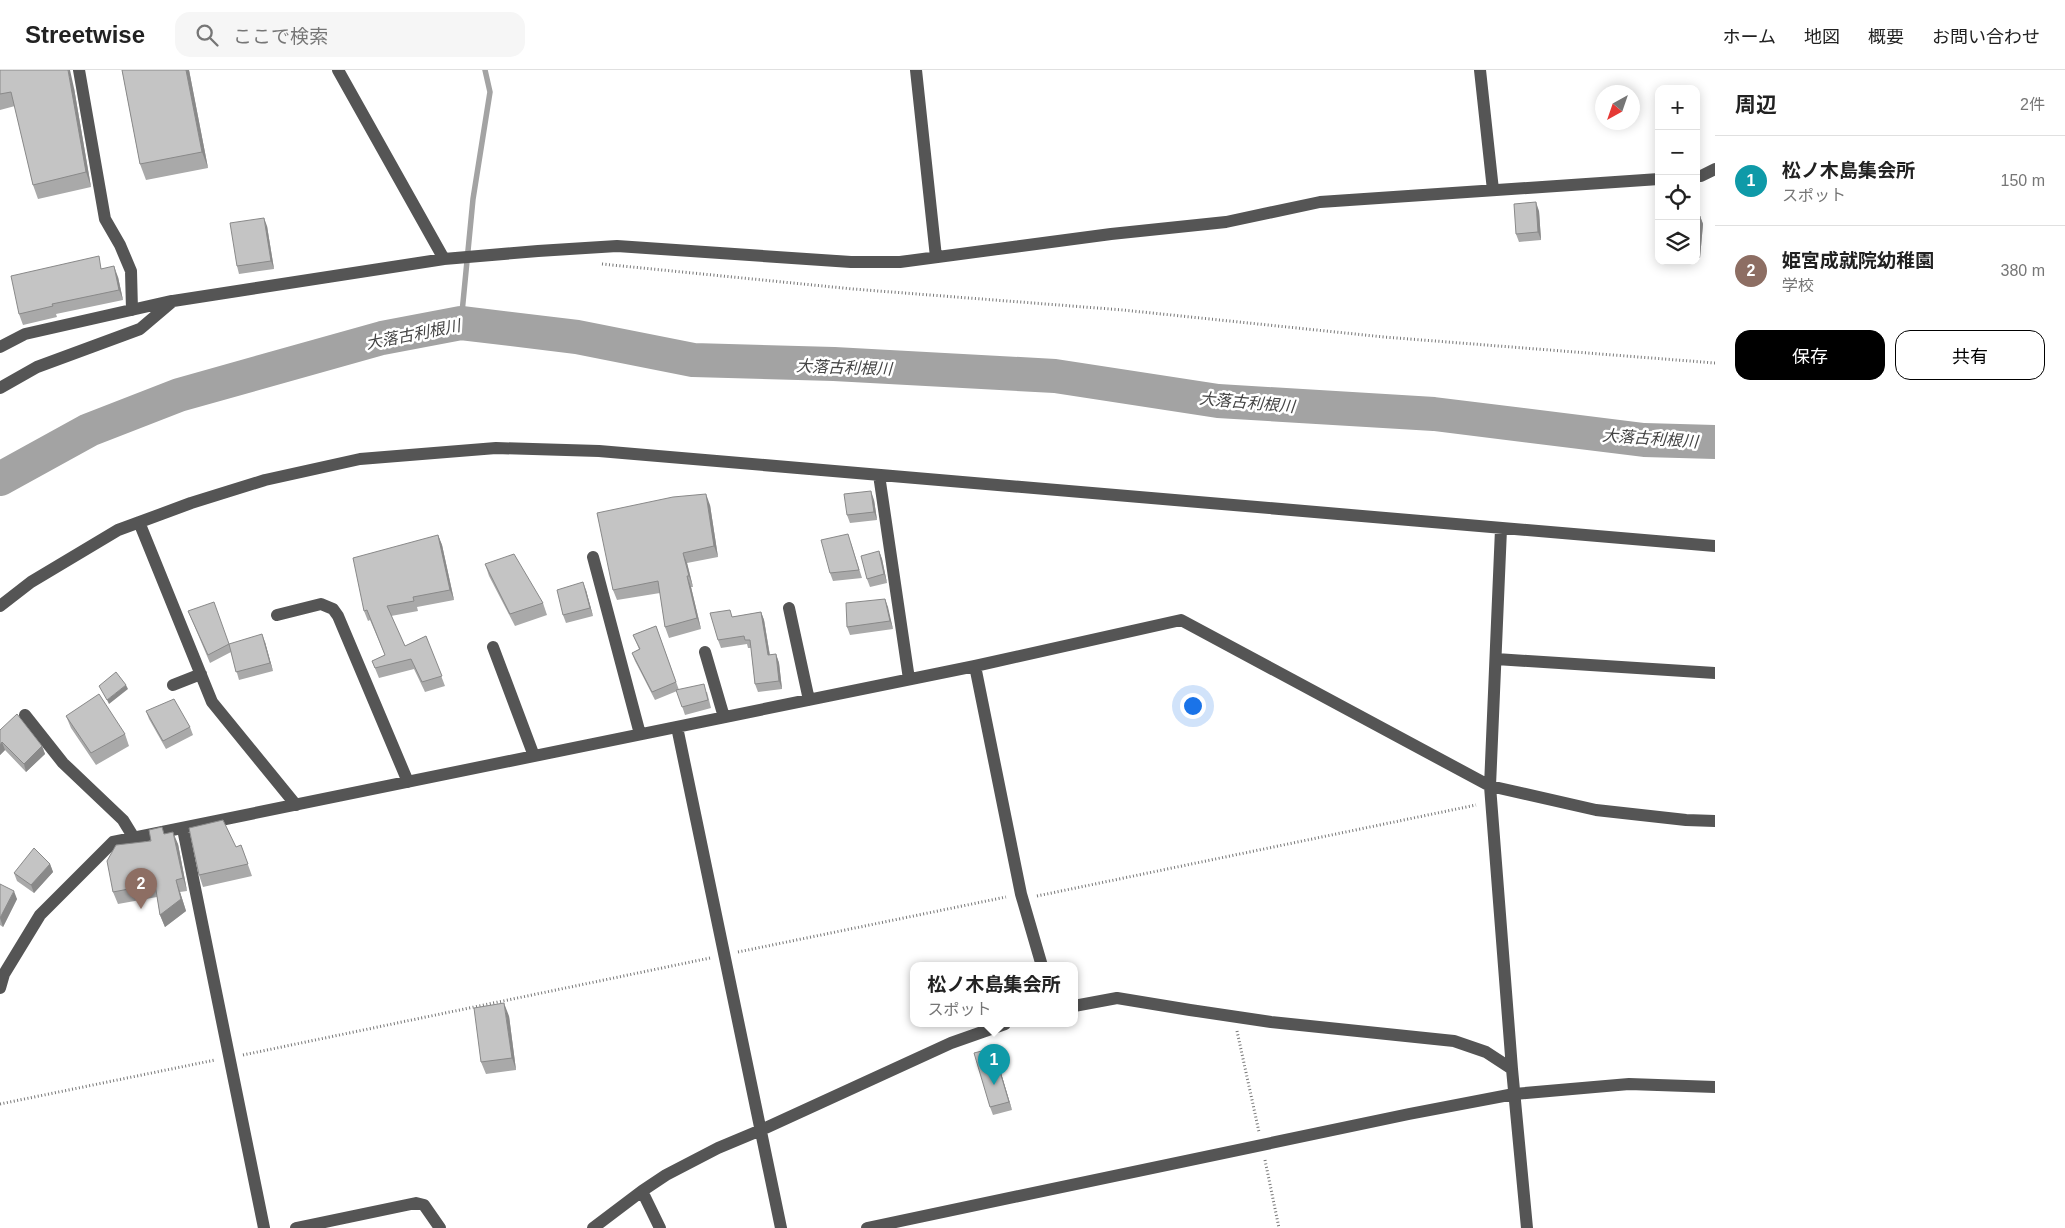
<!DOCTYPE html>
<html lang="ja">
<head>
<meta charset="utf-8">
<style>
	body { margin:0; font-family:Arial,"Noto Sans JP",sans-serif; background:#f6f6f6; color:#222 }
	.controls { position:absolute; right:15px; top:15px; display:grid; overflow:hidden; border-radius:10px; box-shadow:0 2px 12px #0003 }
	.controls button { width:45px; height:45px; display:grid; place-items:center; padding:0; border:0; border-bottom:1px solid #e0e0e0; background:#fff; color:#222; font:25px sans-serif }
	.compass { position:absolute; left:1595px; top:15px; width:45px; height:45px; border-radius:50%; background:#fff; box-shadow:0 2px 12px #0003; rotate:220deg }
	.you { position:absolute; left:1192px; top:635px; width:18px; height:18px; margin:-12px; border:4px solid #fff; border-radius:50%; background:#1a73e8; box-shadow:0 0 0 8px #1a73e833 }
	.badge { display:grid; place-items:center; width:32px; height:32px; border-radius:50%; background:#000; color:#fff; font-size:16px; font-weight:700 }
	.pin { position:absolute; translate:-50% -41px; filter:drop-shadow(0 1px 2px #0008) }
	.pin::after { content:''; position:absolute; top:26px; width:18px; height:15px; background:inherit; clip-path:polygon(0 0,100% 0,50% 100%) }
	.popup { position:absolute; left:910px; top:892px; width:168px; height:65px; box-sizing:border-box; display:grid; place-content:center; border-radius:10px; background:#fff; filter:drop-shadow(0 1px 4px #0005); font-size:16px; white-space:nowrap; color:#767676 }
	.popup b { font-size:19px; color:#222 }
	.popup::after { content:''; position:absolute; left:50%; top:100%; margin-left:-10px; border:10px solid transparent; border-top-color:#fff }
	.list { margin:0; padding:0; list-style:none }
	h2 { display:flex; justify-content:space-between; align-items:center; height:65px; margin:0; padding:0 20px; font-size:21px }
	h2 small { font-size:16px; font-weight:400; color:#767676 }
	.list li { display:grid; grid-template-columns:32px 1fr auto; gap:15px; align-items:center; box-sizing:border-box; height:90px; padding:0 20px; border-top:1px solid #e0e0e0 }
	.list b { display:block; font-size:19px; white-space:nowrap }
	.list p { margin:0; font-size:16px; white-space:nowrap; color:#767676 }
	.list em { font-size:16px; font-style:normal; color:#767676 }
	.actions { display:flex; gap:10px; padding:15px 20px }
	.actions a { flex:1; padding:11px 0; border:1px solid #000; border-radius:15px; text-align:center; font-size:18px; color:#000 }
	.actions .main { background:#000; color:#fff }
	.icon { flex:none; width:28px; height:28px; fill:none; stroke:currentColor; stroke-width:2; stroke-linecap:round; stroke-linejoin:round }
	.map { position:relative; flex:none; width:1715px; height:1158px; overflow:hidden }
	header { display:flex; align-items:center; gap:30px; box-sizing:border-box; height:70px; padding:0 25px; background:#fff; border-bottom:1px solid #e0e0e0 }
	header strong { font-size:24px }
	nav { display:flex; gap:28px; margin-inline-start:auto; font-size:18px }
	.search { width:350px; height:45px; background:#f6f6f6; display:flex; align-items:center; gap:12px; box-sizing:border-box; padding:0 18px; border-radius:15px; color:#767676; font-size:19px }
	main { display:flex }
	aside { flex:1; background:#fff }
	.map>svg:first-child { display:block }
	.lines { fill:none; stroke-linecap:round; stroke-linejoin:round }
	.stream { stroke:#a3a3a3; stroke-width:5.5 }
	.river { stroke:#a3a3a3; stroke-width:34 }
	.path { stroke:#777; stroke-width:3; stroke-dasharray:1 2.5; stroke-linecap:butt }
	.minor { stroke:#555; stroke-width:12 }
	.wall { fill:#a9a9a9 }
	.shaded-wall { fill:#898989 }
	.building { fill:#c4c4c4; stroke:#898989 }
	.labels { text-anchor:middle; stroke-width:5; stroke-linejoin:round; paint-order:stroke }
	.water-label { font-size:16px; font-style:italic; fill:#444; stroke:#fff }
</style>
</head>
<body>
<header>
<strong>Streetwise</strong>
<div class="search"><svg class="icon" aria-label="search" viewBox="0 0 24 24"><circle cx="10" cy="10" r="6"/><path d="M15 15l6 6"/></svg>ここで検索</div>
<nav><a>ホーム</a><a>地図</a><a>概要</a><a>お問い合わせ</a></nav>
</header>
<main>
<div class="map">
<svg width="1715" height="1158" viewBox="0 0 1715 1158">
	<rect width="100%" height="100%" fill="#fff"/>
	<g class="lines">
		<path class="stream" d="M 461,253 L 473,129 L 490,22 L 485,0"/>
		<path class="river" d="M 0,409 L 89,360 L 179,325 L 382,268 L 461,253 L 577,267 L 693,290 L 834,294 L 1055,306 L 1218,331 L 1434,344 L 1644,370 L 1715,372"/>
		<path class="path" d="M 602,194 L 853,219 L 1123,240 L 1384,267 L 1715,293
			M 1037,826 L 1476,735
			M 738,882 L 1006,827
			M 1237,961 L 1259,1062
			M 243,985 L 710,888
			M 0,1034 L 215,990
			M 1265,1090 L 1279,1158"/>
		<path class="minor" d="M 79,0 L 105,149 L 120,175 L 131,201 L 132,240
			M 338,0 L 444,189
			M 916,0 L 936,187
			M 1480,0 L 1493,120
			M 1696,106 L 1701,106 L 1715,99
			M 0,277 L 25,264 L 171,231
			M 0,318 L 37,297 L 140,259 L 173,231 L 444,189 L 538,181 L 617,176 L 851,192 L 900,192 L 1111,164 L 1226,152 L 1320,132 L 1659,109
			M 879,405 L 909,609
			M 139,452 L 212,632 L 296,735
			M 1501,459 L 1490,716 L 1512,999 L 1527,1158
			M 593,487 L 640,664
			M 0,536 L 31,512 L 118,460 L 191,433 L 265,410 L 360,389 L 496,378 L 599,381 L 1715,476
			M 789,538 L 809,630
			M 277,545 L 321,534 L 333,539 L 338,546 L 408,712
			M 493,577 L 534,686
			M 705,582 L 724,647
			M 1496,589 L 1715,603
			M 975,596 L 1021,824 L 1042,896
			M 173,615 L 201,604
			M 25,645 L 63,693 L 123,750 L 134,768
			M 677,657 L 781,1158
			M 183,759 L 264,1158
			M 0,918 L 4,904 L 40,845 L 113,772 L 975,596 L 1181,550 L 1490,716 L 1596,740 L 1686,750 L 1715,751
			M 1074,936 L 1117,928 L 1190,940 L 1271,952 L 1454,971 L 1486,982 L 1512,999
			M 642,1121 L 660,1158
			M 296,1158 L 416,1133 L 424,1135 L 440,1158
			M 593,1158 L 642,1121 L 666,1105 L 718,1078 L 761,1060 L 951,973 L 1005,954
			M 867,1158 L 1409,1044 L 1514,1024 L 1629,1014 L 1715,1017"/>
	</g>
	<path class="wall" d="M 0,0 L 74,18 L 91,117 L 38,129 L 33,115 L 15,36 L 0,40 Z
		M 122,0 L 189,0 L 208,98 L 146,110 L 140,94 Z
		M 1539,141 L 1541,170 L 1519,172 L 1516,164 Z
		M 1696,146 L 1700,146 L 1703,154 L 1700,188 L 1696,187 Z
		M 267,156 L 274,199 L 239,204 L 237,196 Z
		M 103,199 L 118,207 L 123,230 L 56,244 L 57,247 L 23,255 L 19,244 Z
		M 874,430 L 877,450 L 850,453 L 847,445 Z
		M 710,435 L 718,487 L 687,493 L 693,517 L 691,517 L 701,559 L 669,568 L 665,557 L 660,523 L 617,530 L 613,520 Z
		M 438,465 L 442,475 L 454,530 L 417,537 L 418,541 L 391,546 L 405,576 L 426,566 L 445,616 L 425,622 L 414,599 L 379,608 L 372,591 L 385,585 L 370,550 L 368,551 L 364,541 Z
		M 851,473 L 862,508 L 833,511 L 830,503 Z
		M 879,481 L 882,489 L 887,513 L 870,517 L 867,509 Z
		M 485,494 L 543,533 L 547,545 L 515,556 L 489,506 Z
		M 586,520 L 593,546 L 566,553 L 563,545 Z
		M 885,529 L 893,559 L 850,565 L 847,557 Z
		M 188,541 L 229,574 L 265,572 L 273,601 L 239,610 L 231,582 L 210,593 Z
		M 761,542 L 764,550 L 770,585 L 776,584 L 779,593 L 782,619 L 758,622 L 755,614 L 751,578 L 748,578 L 747,574 L 721,578 L 718,570 L 732,547 Z
		M 656,556 L 679,620 L 707,622 L 711,638 L 685,645 L 677,621 L 655,630 L 635,591 L 632,583 L 639,579 L 633,565 Z
		M 146,641 L 190,657 L 193,665 L 166,679 L 149,649 Z
		M 66,646 L 125,664 L 129,676 L 96,695 L 71,658 Z
		M 0,660 L 42,676 L 45,684 L 26,702 L 5,680 L 0,685 Z
		M 164,764 L 178,774 L 187,821 L 180,822 L 186,841 L 165,857 L 160,845 L 157,827 L 118,834 L 113,822 L 151,771 Z
		M 241,775 L 252,806 L 203,817 L 199,805 L 236,777 Z
		M 50,794 L 53,802 L 34,823 L 17,811 L 14,803 Z
		M 0,814 L 17,829 L 3,857 L 0,855 Z
		M 509,946 L 516,1000 L 486,1004 L 481,992 Z
		M 996,986 L 1012,1040 L 993,1045 L 990,1037 Z"/>
	<path class="shaded-wall" d="M 68,0 L 70,0 L 74,18 L 91,117 L 86,102 Z
		M 186,0 L 189,0 L 208,98 L 202,82 Z
		M 1536,132 L 1539,141 L 1541,170 L 1538,162 Z
		M 1700,146 L 1703,154 L 1700,188 L 1697,179 Z
		M 264,148 L 267,156 L 274,199 L 271,191 Z
		M 114,196 L 118,207 L 123,230 L 119,220 Z
		M 871,421 L 874,430 L 877,450 L 874,442 Z
		M 706,424 L 710,435 L 718,487 L 714,476 Z
		M 438,465 L 442,475 L 454,530 L 450,520 Z
		M 879,481 L 882,489 L 887,513 L 884,504 Z
		M 683,483 L 687,493 L 693,517 L 689,506 Z
		M 687,506 L 691,517 L 701,559 L 697,548 Z
		M 583,512 L 586,520 L 593,546 L 590,538 Z
		M 885,529 L 888,537 L 893,559 L 890,551 Z
		M 761,542 L 764,550 L 771,593 L 768,585 Z
		M 262,564 L 265,572 L 273,601 L 270,593 Z
		M 776,584 L 779,593 L 782,619 L 779,611 Z
		M 126,615 L 128,619 L 109,634 L 107,630 Z
		M 2,672 L 5,680 L 0,685 L 0,675 Z
		M 42,676 L 45,684 L 26,702 L 24,694 Z
		M 173,762 L 178,774 L 187,821 L 183,808 Z
		M 50,794 L 53,802 L 34,823 L 31,815 Z
		M 176,810 L 180,822 L 186,841 L 165,857 L 160,845 Z
		M 14,821 L 17,829 L 3,857 L 0,848 Z
		M 504,933 L 509,946 L 516,1000 L 512,988 Z
		M 993,978 L 996,986 L 1012,1040 L 1009,1032 Z"/>
	<path class="building" d="M 0,0 L 68,0 L 86,102 L 33,115 L 11,22 L 0,24 Z
		M 122,0 L 186,0 L 202,82 L 140,94 Z
		M 1536,132 L 1538,162 L 1516,164 L 1514,134 Z
		M 1696,146 L 1700,146 L 1697,179 L 1696,179 Z
		M 264,148 L 271,191 L 237,196 L 230,153 Z
		M 99,186 L 101,199 L 114,196 L 119,220 L 52,234 L 53,236 L 19,244 L 11,206 Z
		M 871,421 L 874,442 L 847,445 L 844,424 Z
		M 706,424 L 714,476 L 683,483 L 689,506 L 687,506 L 697,548 L 665,557 L 658,511 L 613,520 L 597,443 L 673,427 Z
		M 848,464 L 859,500 L 830,503 L 821,470 Z
		M 438,465 L 450,520 L 413,527 L 414,531 L 387,536 L 405,576 L 426,566 L 442,606 L 422,612 L 411,589 L 375,598 L 372,591 L 385,585 L 367,540 L 364,541 L 353,488 Z
		M 879,481 L 884,504 L 867,509 L 861,486 Z
		M 514,484 L 543,533 L 510,544 L 485,494 Z
		M 583,512 L 590,538 L 563,545 L 557,520 Z
		M 885,529 L 890,551 L 847,557 L 846,533 Z
		M 214,532 L 229,574 L 208,585 L 188,541 Z
		M 730,540 L 732,547 L 761,542 L 768,585 L 776,584 L 779,611 L 755,614 L 750,570 L 745,570 L 744,566 L 718,570 L 710,543 Z
		M 656,556 L 676,612 L 652,622 L 632,583 L 640,579 L 633,565 Z
		M 262,564 L 270,593 L 236,602 L 229,574 Z
		M 116,602 L 126,615 L 107,630 L 99,616 Z
		M 704,614 L 708,630 L 682,637 L 676,620 Z
		M 99,624 L 125,664 L 91,683 L 66,646 Z
		M 174,629 L 190,657 L 163,671 L 146,641 Z
		M 17,644 L 42,676 L 24,694 L 2,672 L 0,675 L 0,660 Z
		M 223,750 L 236,777 L 241,775 L 248,794 L 199,805 L 189,758 Z
		M 162,757 L 164,764 L 173,762 L 183,808 L 176,810 L 181,829 L 160,845 L 155,814 L 113,822 L 107,791 L 116,775 L 151,771 L 149,760 Z
		M 34,778 L 50,794 L 31,815 L 14,803 Z
		M 0,814 L 14,821 L 0,848 Z
		M 504,933 L 512,988 L 481,992 L 474,938 Z
		M 993,978 L 1009,1032 L 990,1037 L 974,983 Z"/>
	<g class="labels">
		<g class="water-label">
			<text transform="translate(413 264) rotate(-11)" y="6">大落古利根川</text>
			<text transform="translate(844 297) rotate(2)" y="6">大落古利根川</text>
			<text transform="translate(1247 332) rotate(5)" y="6">大落古利根川</text>
			<text transform="translate(1650 368) rotate(4)" y="6">大落古利根川</text>
		</g>
	</g>
</svg>
<div class="controls">
<button>+</button>
<button>−</button>
<button><svg class="icon" aria-label="locate" viewBox="0 0 24 24"><circle cx="12" cy="12" r="6"/><path d="M12 2v4M12 18v4M2 12h4M18 12h4"/></svg></button>
<button><svg class="icon" aria-label="layers" viewBox="0 0 24 24"><path d="M12 4l9 5-9 5-9-5zM3 14l9 5 9-5"/></svg></button>
</div>
<svg class="compass" viewBox="-18 -18 36 36"><path d="M0-13l5 13h-10z" fill="#e53935"/><path d="M0 13l5-13h-10z" fill="#767676"/></svg>
<div class="you"></div>
<div class="pin badge" style="left:994px;top:1015px;background:#0f9aa8">1</div>
<div class="popup"><b>松ノ木島集会所</b>スポット</div>
<div class="pin badge" style="left:141px;top:839px;background:#8d6e63">2</div>
</div>
<aside>
<h2>周辺<small>2件</small></h2>
<ul class="list">
<li><span class="badge" style="background:#0f9aa8">1</span><div><b>松ノ木島集会所</b><p>スポット</p></div><em>150 m</em></li>
<li><span class="badge" style="background:#8d6e63">2</span><div><b>姫宮成就院幼稚園</b><p>学校</p></div><em>380 m</em></li>
</ul>
<div class="actions"><a class="main">保存</a><a>共有</a></div>
</aside>
</main>
</body>
</html>
